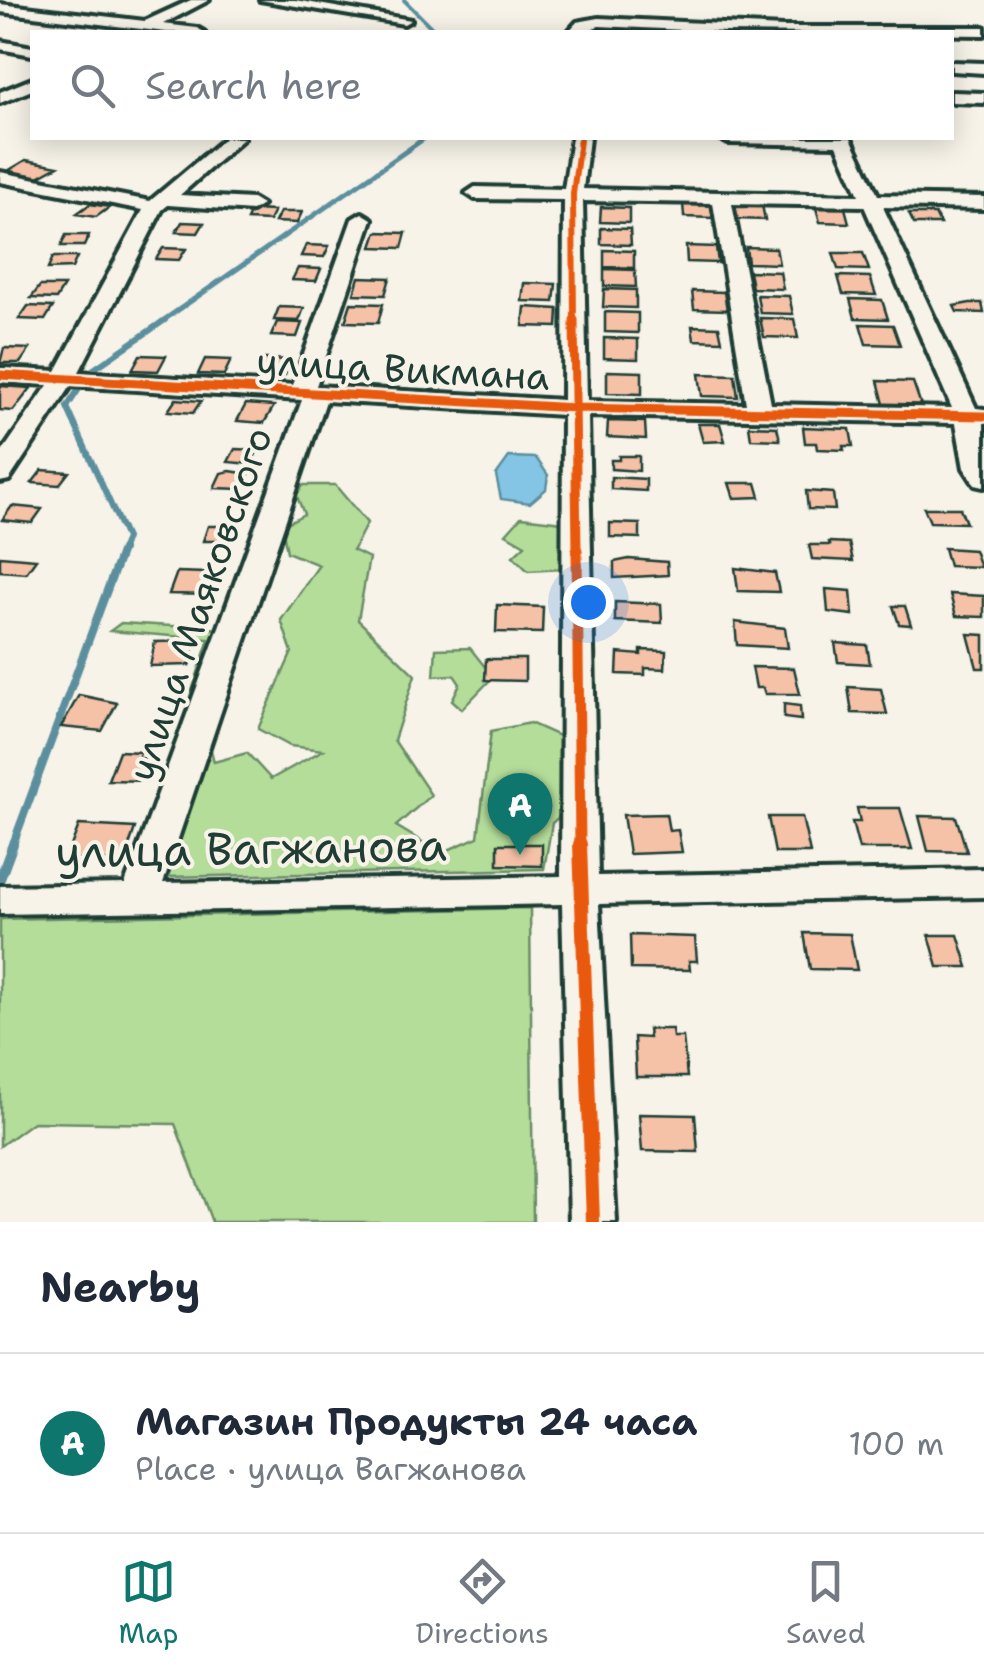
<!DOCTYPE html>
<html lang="en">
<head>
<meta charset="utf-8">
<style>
	body { margin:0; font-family:"Shantell Sans",sans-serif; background:#f6f6f7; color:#1f2937 }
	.you { position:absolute; left:588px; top:602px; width:35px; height:35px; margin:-25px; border:8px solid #fff; border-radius:50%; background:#1a73e8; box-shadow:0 0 0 15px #1a73e833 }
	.badge { display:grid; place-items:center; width:65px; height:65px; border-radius:50%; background:#0f766e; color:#fff; font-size:32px; font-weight:700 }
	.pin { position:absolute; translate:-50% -82px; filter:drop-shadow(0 2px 5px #0008) }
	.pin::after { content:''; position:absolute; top:52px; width:35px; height:30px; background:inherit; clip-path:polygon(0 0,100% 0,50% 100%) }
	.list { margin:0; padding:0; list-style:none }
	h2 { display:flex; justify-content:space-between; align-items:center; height:130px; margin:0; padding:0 40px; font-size:42px }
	h2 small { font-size:32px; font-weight:400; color:#747a83 }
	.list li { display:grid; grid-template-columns:65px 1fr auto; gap:30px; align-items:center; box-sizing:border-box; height:180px; padding:0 40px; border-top:2px solid #e0e1e3 }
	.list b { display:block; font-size:38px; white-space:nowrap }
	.list p { margin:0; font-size:32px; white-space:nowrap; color:#747a83 }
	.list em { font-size:32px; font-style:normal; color:#747a83 }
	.icon { flex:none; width:55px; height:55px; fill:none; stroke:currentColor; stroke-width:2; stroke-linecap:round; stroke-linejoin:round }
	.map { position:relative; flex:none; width:984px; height:1222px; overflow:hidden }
	.search { position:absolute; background:#fff; box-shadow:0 5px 25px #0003; left:30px; right:30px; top:30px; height:110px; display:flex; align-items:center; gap:25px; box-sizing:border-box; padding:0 35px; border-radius:0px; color:#747a83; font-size:38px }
	.sheet { height:310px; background:#fff }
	nav { display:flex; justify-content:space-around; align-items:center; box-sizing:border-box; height:140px; border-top:2px solid #e0e1e3; background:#fff; font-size:28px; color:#747a83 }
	nav a { display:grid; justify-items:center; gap:5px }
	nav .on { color:#0f766e }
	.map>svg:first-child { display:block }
	.green { fill:#b4dd9a; stroke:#6a8d67; stroke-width:2.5 }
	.water { fill:#84c5e5; stroke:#5c8f9e; stroke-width:2.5 }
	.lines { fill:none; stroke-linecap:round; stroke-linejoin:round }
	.stream-far4 { stroke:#5c8f9e; stroke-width:4 }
	.stream-far3 { stroke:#5c8f9e; stroke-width:5 }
	.stream-far2 { stroke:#5c8f9e; stroke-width:6 }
	.stream-far1 { stroke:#5c8f9e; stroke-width:8 }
	.stream { stroke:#5c8f9e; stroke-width:10 }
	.building { fill:#f5c1a7; stroke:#1f3d34; stroke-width:2.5 }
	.minor-casing { stroke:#1f3d34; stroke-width:8 }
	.minor { fill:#f7f3e8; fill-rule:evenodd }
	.cycleway-far4-casing { stroke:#f7f3e8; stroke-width:9 }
	.cycleway-far3-casing { stroke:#f7f3e8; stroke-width:10 }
	.cycleway-far2-casing { stroke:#f7f3e8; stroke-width:14 }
	.cycleway-far1-casing { stroke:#f7f3e8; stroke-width:18 }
	.cycleway-casing { stroke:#f7f3e8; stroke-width:20 }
	.cycleway-far4 { stroke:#e8590c; stroke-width:5 }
	.cycleway-far3 { stroke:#e8590c; stroke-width:6 }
	.cycleway-far2 { stroke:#e8590c; stroke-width:9 }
	.cycleway-far1 { stroke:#e8590c; stroke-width:11 }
	.cycleway { stroke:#e8590c; stroke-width:14 }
	.labels { text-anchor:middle; stroke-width:8; stroke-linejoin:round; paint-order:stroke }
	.street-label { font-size:38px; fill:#1f3d34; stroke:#f7f3e8 }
	.near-street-label { font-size:45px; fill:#1f3d34; stroke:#f7f3e8 }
</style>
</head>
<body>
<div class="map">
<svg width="984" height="1222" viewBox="0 0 984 1222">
	<rect width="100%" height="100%" fill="#f7f3e8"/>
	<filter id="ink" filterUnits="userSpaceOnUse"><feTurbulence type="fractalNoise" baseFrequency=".01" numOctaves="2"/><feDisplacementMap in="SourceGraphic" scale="20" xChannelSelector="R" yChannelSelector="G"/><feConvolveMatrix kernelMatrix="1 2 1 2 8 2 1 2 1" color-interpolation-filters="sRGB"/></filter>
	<g filter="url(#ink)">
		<path class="green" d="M 304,485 L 335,485 L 367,523 L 353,550 L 369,558 L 358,620 L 415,675 L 394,740 L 431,795 L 396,826 L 441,853 L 478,837 L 491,731 L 530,723 L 568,740 L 568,809 L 552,823 L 544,869 L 166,877 L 176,812 L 163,780 L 209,639 L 110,631 L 121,623 L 222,629 L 201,710 L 214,762 L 247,753 L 271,779 L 323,750 L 290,746 L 258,729 L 292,652 L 281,620 L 319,565 L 287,552 L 282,526 L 304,514 L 296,494 Z
			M 521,517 L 562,522 L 572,544 L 562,569 L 528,571 L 513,556 L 525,545 L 506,534 Z
			M 470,648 L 493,677 L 462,709 L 452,700 L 460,684 L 454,675 L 434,676 L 436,649 Z
			M 530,908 L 533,1222 L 212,1222 L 175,1124 L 33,1122 L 0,1146 L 0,919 Z"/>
		<path class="water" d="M 509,457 L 536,458 L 548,475 L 546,489 L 530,503 L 501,499 L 496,475 Z"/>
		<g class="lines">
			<path class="stream-far4" d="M 404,0 L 436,32
				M 418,142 L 424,138"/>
			<path class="stream-far3" d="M 161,322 L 422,140"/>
			<path class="stream-far2" d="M 121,552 L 126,538 L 67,407 L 91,371 L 165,320"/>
			<path class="stream-far1" d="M 12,847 L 122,550"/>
			<path class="stream" d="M 0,879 L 13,844"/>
		</g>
		<path class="building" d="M 26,160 L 58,166 L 38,177 L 6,172 Z
			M 683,203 L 711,204 L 713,218 L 684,217 Z
			M 90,204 L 110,207 L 96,217 L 76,214 Z
			M 733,204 L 762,205 L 765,220 L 736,219 Z
			M 601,207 L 629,208 L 629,223 L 600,222 Z
			M 816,208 L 845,208 L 849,223 L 820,222 Z
			M 252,210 L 274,211 L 269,221 L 247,220 Z
			M 280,212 L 302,212 L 297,223 L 275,222 Z
			M 909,214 L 935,214 L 940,224 L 914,224 Z
			M 182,222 L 204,223 L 198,233 L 176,232 Z
			M 601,228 L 630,229 L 631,245 L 601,244 Z
			M 377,232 L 406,233 L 402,248 L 372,247 Z
			M 66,235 L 89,235 L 84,246 L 61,246 Z
			M 306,245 L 329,246 L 324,257 L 301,256 Z
			M 686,246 L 716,247 L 718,263 L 687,262 Z
			M 746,247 L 776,248 L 779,264 L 748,263 Z
			M 163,248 L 186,249 L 179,260 L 156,259 Z
			M 604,250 L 634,251 L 634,268 L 604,267 Z
			M 833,253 L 863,253 L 869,270 L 838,269 Z
			M 53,257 L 77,257 L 72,268 L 48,269 Z
			M 298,268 L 321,269 L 316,281 L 292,280 Z
			M 604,269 L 635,270 L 636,287 L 604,286 Z
			M 749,271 L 780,272 L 783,289 L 752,288 Z
			M 838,276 L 870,277 L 876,295 L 843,294 Z
			M 359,277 L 390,278 L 385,295 L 354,294 Z
			M 524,283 L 556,284 L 554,302 L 522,301 Z
			M 40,286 L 64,286 L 56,299 L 31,298 Z
			M 604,289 L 636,290 L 636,308 L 603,307 Z
			M 692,291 L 724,292 L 727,310 L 694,309 Z
			M 757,295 L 789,296 L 793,314 L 760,313 Z
			M 850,299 L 882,300 L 888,319 L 855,318 Z
			M 351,303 L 383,304 L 378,323 L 345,322 Z
			M 970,303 L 982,303 L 984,313 L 957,312 L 954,306 Z
			M 28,306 L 53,307 L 45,320 L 19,319 Z
			M 279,307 L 304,308 L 299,321 L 274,320 Z
			M 525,307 L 558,309 L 557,327 L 523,326 Z
			M 605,312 L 638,313 L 638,333 L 605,332 Z
			M 760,318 L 794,319 L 798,338 L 764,337 Z
			M 277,322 L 302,323 L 297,337 L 271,336 Z
			M 860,324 L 893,325 L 900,345 L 866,344 Z
			M 692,326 L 719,327 L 722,341 L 694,340 Z
			M 604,338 L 638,339 L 638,359 L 604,358 Z
			M 4,348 L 30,349 L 20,363 L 0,363 Z
			M 140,355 L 166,356 L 158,371 L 132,370 Z
			M 205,359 L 231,360 L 224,375 L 198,374 Z
			M 264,359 L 291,360 L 285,375 L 258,374 Z
			M 607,371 L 642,372 L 642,394 L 607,393 Z
			M 699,374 L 735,375 L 738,397 L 702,396 Z
			M 878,381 L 913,382 L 921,405 L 884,404 Z
			M 0,386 L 31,388 L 13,411 L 0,410 Z
			M 176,399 L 201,401 L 193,413 L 168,411 Z
			M 246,404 L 274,406 L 264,423 L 237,421 Z
			M 608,421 L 645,422 L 646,439 L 607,437 Z
			M 698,424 L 720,424 L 725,441 L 703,442 Z
			M 749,426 L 777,427 L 780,440 L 751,439 Z
			M 803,427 L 850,429 L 853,446 L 843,446 L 844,450 L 817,449 L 816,443 L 805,443 Z
			M 235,449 L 258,450 L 251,464 L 228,462 Z
			M 619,456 L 639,456 L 639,471 L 611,469 L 611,460 L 619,460 Z
			M 42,470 L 69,472 L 59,485 L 32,483 Z
			M 230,471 L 249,474 L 242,489 L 214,488 L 221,473 Z
			M 611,477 L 646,479 L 646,491 L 611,489 Z
			M 729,483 L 756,483 L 760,497 L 734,498 Z
			M 806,491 L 833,493 L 835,510 L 808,509 Z
			M 12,506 L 42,509 L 32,523 L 2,520 Z
			M 924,508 L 960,508 L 966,523 L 930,522 Z
			M 610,523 L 640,524 L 640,538 L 610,537 Z
			M 208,526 L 232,526 L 227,541 L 203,541 Z
			M 829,542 L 849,543 L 853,561 L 812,559 L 809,545 L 830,545 Z
			M 944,548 L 974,550 L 980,567 L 949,566 Z
			M 0,556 L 36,559 L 26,573 L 0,571 Z
			M 629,559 L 667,562 L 668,575 L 614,578 L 614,562 Z
			M 735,568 L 775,573 L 779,592 L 738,591 Z
			M 177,572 L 206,573 L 204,578 L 218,578 L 213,595 L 169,594 Z
			M 826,589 L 851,591 L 853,615 L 828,612 Z
			M 950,594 L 984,596 L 984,617 L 956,616 Z
			M 615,602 L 661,604 L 662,623 L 615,621 Z
			M 497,605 L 543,607 L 542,633 L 496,632 Z
			M 893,606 L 905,606 L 911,625 L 899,624 Z
			M 735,622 L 785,628 L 788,648 L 737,645 Z
			M 968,634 L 984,635 L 984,668 L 977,668 Z
			M 194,641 L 190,665 L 150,666 L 155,642 Z
			M 835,643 L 867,645 L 870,664 L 838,662 Z
			M 641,650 L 666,651 L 665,669 L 645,668 L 645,675 L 617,674 L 618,653 L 641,655 Z
			M 486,659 L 525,659 L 525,681 L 485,680 Z
			M 752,667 L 794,668 L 800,694 L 765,694 L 763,688 L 756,688 Z
			M 848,687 L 881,689 L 887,714 L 852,713 Z
			M 79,695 L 117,703 L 102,731 L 61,727 Z
			M 784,704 L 800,706 L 801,720 L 784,718 Z
			M 119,751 L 141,752 L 138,758 L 156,759 L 149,781 L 108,780 Z
			M 857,808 L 900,808 L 912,849 L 859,849 L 852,822 L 860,822 Z
			M 666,814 L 669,831 L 678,830 L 682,852 L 629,854 L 623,815 Z
			M 919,816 L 956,817 L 967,852 L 928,851 Z
			M 768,817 L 802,817 L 810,853 L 775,853 Z
			M 79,825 L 135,828 L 124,861 L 66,859 Z
			M 498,844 L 542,844 L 542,866 L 498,865 Z
			M 804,933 L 850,934 L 857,970 L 810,969 Z
			M 630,935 L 695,937 L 697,961 L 689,961 L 690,970 L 631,969 Z
			M 929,935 L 958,935 L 968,967 L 938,967 Z
			M 648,1029 L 672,1029 L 673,1037 L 683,1037 L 687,1077 L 636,1077 L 634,1037 L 649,1038 Z
			M 639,1114 L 695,1115 L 698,1152 L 642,1151 Z"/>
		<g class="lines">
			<defs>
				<path id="minor" d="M 191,0 L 209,0 L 163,24 L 197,28 L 204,32 L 166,32 L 0,12 L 0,4 L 145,21 Z
					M 260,0 L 295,0 L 411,20 L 404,24 Z
					M 599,18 L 783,27 L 984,27 L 984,35 L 726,32 L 599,26 L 583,32 L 568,32 L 577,22 Z
					M 0,41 L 32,47 L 32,55 L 0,49 Z
					M 952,62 L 984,63 L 984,73 L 952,71 Z
					M 32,79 L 32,90 L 0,103 L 0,92 Z
					M 952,92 L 984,93 L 984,103 L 952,102 Z
					M 225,138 L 244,138 L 180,195 L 252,199 L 262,205 L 252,211 L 168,205 L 162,210 L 79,372 L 293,385 L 352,219 L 362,213 L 372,219 L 316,386 L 563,400 L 564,200 L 475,199 L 466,193 L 475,187 L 564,189 L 572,138 L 589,138 L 583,189 L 859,195 L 837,145 L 728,143 L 719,138 L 851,138 L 878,195 L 984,197 L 984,209 L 883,207 L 976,408 L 984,409 L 984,487 L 975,485 L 964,468 L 956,423 L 588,416 L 598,876 L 984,869 L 984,897 L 599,904 L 616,1222 L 570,1222 L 562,904 L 0,914 L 0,886 L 125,884 L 302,400 L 71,386 L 9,480 L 0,482 L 0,455 L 48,385 L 0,382 L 0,368 L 56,371 L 143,210 L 0,182 L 0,172 L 150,201 ZM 583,201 L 713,203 L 746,404 L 587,401 ZM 732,204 L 864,206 L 952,408 L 771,404 ZM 326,401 L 563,415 L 561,876 L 163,883 Z"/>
			</defs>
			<use href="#minor" class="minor-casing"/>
			<use href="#minor" class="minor"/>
			<defs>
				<path id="cycleway-far4" d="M 579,142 L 580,138"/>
				<path id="cycleway-far3" d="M 574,322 L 573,194 L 580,140"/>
				<path id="cycleway-far2" d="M 574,320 L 577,552
					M 0,375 L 575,408 L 984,416"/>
				<path id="cycleway-far1" d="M 577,550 L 580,847"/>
				<path id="cycleway" d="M 580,844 L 593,1222"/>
			</defs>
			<use href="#cycleway-far4" class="cycleway-far4-casing"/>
			<use href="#cycleway-far3" class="cycleway-far3-casing"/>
			<use href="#cycleway-far2" class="cycleway-far2-casing"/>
			<use href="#cycleway-far1" class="cycleway-far1-casing"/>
			<use href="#cycleway" class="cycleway-casing"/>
			<use href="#cycleway-far4" class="cycleway-far4"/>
			<use href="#cycleway-far3" class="cycleway-far3"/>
			<use href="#cycleway-far2" class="cycleway-far2"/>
			<use href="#cycleway-far1" class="cycleway-far1"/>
			<use href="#cycleway" class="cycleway"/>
		</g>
	</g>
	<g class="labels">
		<g class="street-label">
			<text transform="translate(403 369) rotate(3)" y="13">улица Викмана</text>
			<text transform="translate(200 604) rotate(-71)" y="13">улица Маяковского</text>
		</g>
		<g class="near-street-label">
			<text transform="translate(251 848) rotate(-1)" y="16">улица Вагжанова</text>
		</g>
	</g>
</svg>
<div class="you"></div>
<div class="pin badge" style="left:520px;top:855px">A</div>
<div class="search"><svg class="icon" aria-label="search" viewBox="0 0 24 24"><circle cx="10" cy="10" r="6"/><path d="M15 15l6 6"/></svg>Search here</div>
</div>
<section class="sheet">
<h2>Nearby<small></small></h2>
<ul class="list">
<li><span class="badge">A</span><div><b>Магазин Продукты 24 часа</b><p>Place · улица Вагжанова</p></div><em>100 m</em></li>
</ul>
</section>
<nav>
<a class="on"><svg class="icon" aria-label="map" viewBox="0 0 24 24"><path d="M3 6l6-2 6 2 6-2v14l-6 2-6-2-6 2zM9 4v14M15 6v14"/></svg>Map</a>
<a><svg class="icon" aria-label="directions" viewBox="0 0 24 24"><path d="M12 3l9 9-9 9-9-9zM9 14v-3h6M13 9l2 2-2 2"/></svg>Directions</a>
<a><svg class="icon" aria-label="saved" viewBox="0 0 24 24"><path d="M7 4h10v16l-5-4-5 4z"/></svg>Saved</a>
</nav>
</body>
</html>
